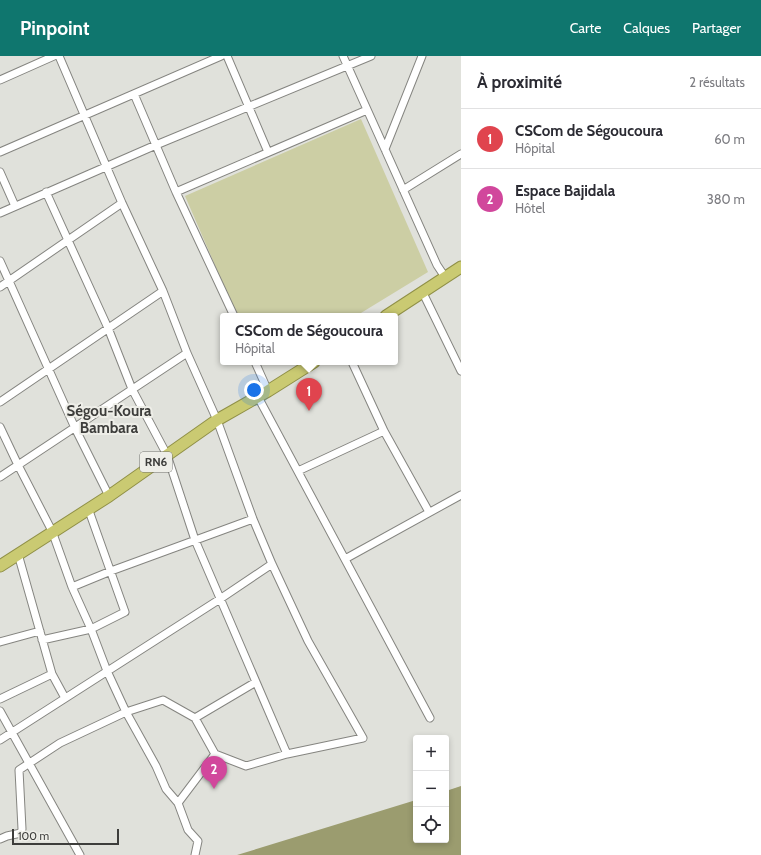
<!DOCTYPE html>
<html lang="fr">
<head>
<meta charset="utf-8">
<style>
	body { margin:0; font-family:Cabin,sans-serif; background:#f2f2f3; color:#2b2b33 }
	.controls { position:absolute; right:12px; bottom:12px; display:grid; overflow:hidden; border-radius:4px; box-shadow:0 2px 6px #0003 }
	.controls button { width:36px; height:36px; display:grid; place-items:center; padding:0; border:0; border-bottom:1px solid #e1e1e2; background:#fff; color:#2b2b33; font:20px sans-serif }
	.scale { position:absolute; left:12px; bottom:10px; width:107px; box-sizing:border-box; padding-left:4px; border:2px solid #3d3d3b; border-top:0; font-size:11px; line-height:14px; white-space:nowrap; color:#3d3d3b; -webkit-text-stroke:3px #eeeee8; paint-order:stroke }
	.you { position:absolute; left:254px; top:334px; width:14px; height:14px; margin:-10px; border:3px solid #fff; border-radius:50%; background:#1a73e8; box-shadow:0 0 0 6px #1a73e833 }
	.badge { display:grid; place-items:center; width:26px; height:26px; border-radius:50%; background:#0f766e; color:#fff; font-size:13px; font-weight:700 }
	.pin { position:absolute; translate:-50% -33px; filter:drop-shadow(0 1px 2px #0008) }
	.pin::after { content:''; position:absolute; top:21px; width:14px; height:12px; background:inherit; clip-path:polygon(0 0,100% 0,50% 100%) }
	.popup { position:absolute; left:220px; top:257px; width:178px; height:52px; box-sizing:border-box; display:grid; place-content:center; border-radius:4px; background:#fff; filter:drop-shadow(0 1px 3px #0005); font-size:13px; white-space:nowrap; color:#7c7c81 }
	.popup b { font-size:15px; color:#2b2b33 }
	.popup::after { content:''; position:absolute; left:50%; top:100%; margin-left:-8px; border:8px solid transparent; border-top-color:#fff }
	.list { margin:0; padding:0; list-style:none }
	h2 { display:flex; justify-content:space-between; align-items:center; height:52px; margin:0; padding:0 16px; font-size:17px }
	h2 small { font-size:13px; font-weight:400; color:#7c7c81 }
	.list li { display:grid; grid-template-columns:26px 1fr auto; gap:12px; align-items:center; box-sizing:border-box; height:60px; padding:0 16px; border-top:1px solid #e1e1e2 }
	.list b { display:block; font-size:15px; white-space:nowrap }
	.list p { margin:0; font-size:13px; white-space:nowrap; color:#7c7c81 }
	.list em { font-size:13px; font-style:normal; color:#7c7c81 }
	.icon { flex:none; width:22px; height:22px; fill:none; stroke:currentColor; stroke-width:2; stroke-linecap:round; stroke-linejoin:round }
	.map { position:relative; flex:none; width:461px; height:799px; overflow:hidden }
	header { display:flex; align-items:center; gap:24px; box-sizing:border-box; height:56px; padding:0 20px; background:#0f766e; color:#fff }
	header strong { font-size:19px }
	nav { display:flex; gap:22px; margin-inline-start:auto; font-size:14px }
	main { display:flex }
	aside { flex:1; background:#fff }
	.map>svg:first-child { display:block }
	.green { fill:#cccea4 }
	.water { fill:#9b9c6f }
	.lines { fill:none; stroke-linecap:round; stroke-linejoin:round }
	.minor-casing { stroke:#858580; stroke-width:9 }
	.trunk-casing { stroke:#909047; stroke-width:13 }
	.minor { stroke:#fff; stroke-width:7 }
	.trunk { stroke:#caca72; stroke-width:11 }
	.labels { text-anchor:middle; stroke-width:4; stroke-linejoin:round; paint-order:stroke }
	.shield { fill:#eeeee8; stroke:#72726f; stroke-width:1 }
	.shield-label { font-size:12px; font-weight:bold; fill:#3d3d3b }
	.quarter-label { font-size:15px; font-weight:bold; fill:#3d3d3b; stroke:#eeeee8 }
</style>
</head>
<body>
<header>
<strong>Pinpoint</strong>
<nav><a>Carte</a><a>Calques</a><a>Partager</a></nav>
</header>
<main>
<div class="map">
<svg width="461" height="799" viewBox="0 0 461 799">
	<rect width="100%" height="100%" fill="#e0e1db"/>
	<path class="green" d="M 361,63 L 428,216 L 356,260 L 237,260 L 185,140 Z"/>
	<path class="water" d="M 461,730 L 461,799 L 237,799 L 416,744 L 416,784 L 446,784 L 446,735 Z"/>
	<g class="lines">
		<defs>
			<path id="minor" d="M 227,0 L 268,96
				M 343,0 L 437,209 L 445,221
				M 0,24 L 54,0
				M 134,38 L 176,136 L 234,260
				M 385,93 L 422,0
				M 0,96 L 221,0
				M 0,116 L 15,150
				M 403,134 L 461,98
				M 46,136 L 108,272 L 132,333 L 167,399 L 195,484 L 287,698
				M 176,136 L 367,54
				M 0,157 L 156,89 L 371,0
				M 0,205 L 75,372 L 109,440
				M 0,231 L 122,147
				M 423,237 L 461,315
				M 255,306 L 268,335
				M 352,306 L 384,375 L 429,456
				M 258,341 L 430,662
				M 0,346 L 163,235
				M 0,371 L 18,409 L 52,475 L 72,531 L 91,573 L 107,615 L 126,656 L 156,710 L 166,733 L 178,747 L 188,774 L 198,785 L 195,799
				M 298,415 L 384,375
				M 0,421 L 187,297
				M 18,498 L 52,618 L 65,642
				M 345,503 L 461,439
				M 72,531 L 111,515 L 253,463
				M 42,584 L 91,573 L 125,556 L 88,452
				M 0,586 L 40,575
				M 0,643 L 52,618
				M 0,655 L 80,799
				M 195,662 L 256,626
				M 0,684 L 220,543 L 272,508
				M 178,747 L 215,698
				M 0,783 L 7,780 L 21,777 L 22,773 L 19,714 L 60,687 L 126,656 L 163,644 L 195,662 L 215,698 L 246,710 L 287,698 L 363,682 L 308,585 L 272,508 L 253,463 L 217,364 L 187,297 L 163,235 L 122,147 L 59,0"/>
			<path id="trunk" d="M 386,260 L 461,211
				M 0,510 L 109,440 L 217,364 L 268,335 L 314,306"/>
		</defs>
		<use href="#minor" class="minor-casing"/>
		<use href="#trunk" class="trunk-casing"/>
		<use href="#minor" class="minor"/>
		<use href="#trunk" class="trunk"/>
	</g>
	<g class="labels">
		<rect class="shield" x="140" y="396" width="32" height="20" rx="3"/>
		<g class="shield-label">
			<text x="156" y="410">RN6</text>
		</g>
		<g class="quarter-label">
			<text x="109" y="360">Ségou-Koura<tspan x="109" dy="17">Bambara</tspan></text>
		</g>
	</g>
</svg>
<div class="controls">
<button>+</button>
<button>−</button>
<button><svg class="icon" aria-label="locate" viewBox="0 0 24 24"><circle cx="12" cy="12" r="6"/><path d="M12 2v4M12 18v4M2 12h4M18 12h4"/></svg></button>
</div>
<div class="scale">100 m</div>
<div class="you"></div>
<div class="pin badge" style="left:309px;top:355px;background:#e0444e">1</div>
<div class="popup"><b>CSCom de Ségoucoura</b>Hôpital</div>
<div class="pin badge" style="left:214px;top:733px;background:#d1479c">2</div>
</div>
<aside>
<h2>À proximité<small>2 résultats</small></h2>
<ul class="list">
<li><span class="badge" style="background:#e0444e">1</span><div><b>CSCom de Ségoucoura</b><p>Hôpital</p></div><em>60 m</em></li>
<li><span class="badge" style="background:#d1479c">2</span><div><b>Espace Bajidala</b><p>Hôtel</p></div><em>380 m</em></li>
</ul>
</aside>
</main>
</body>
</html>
